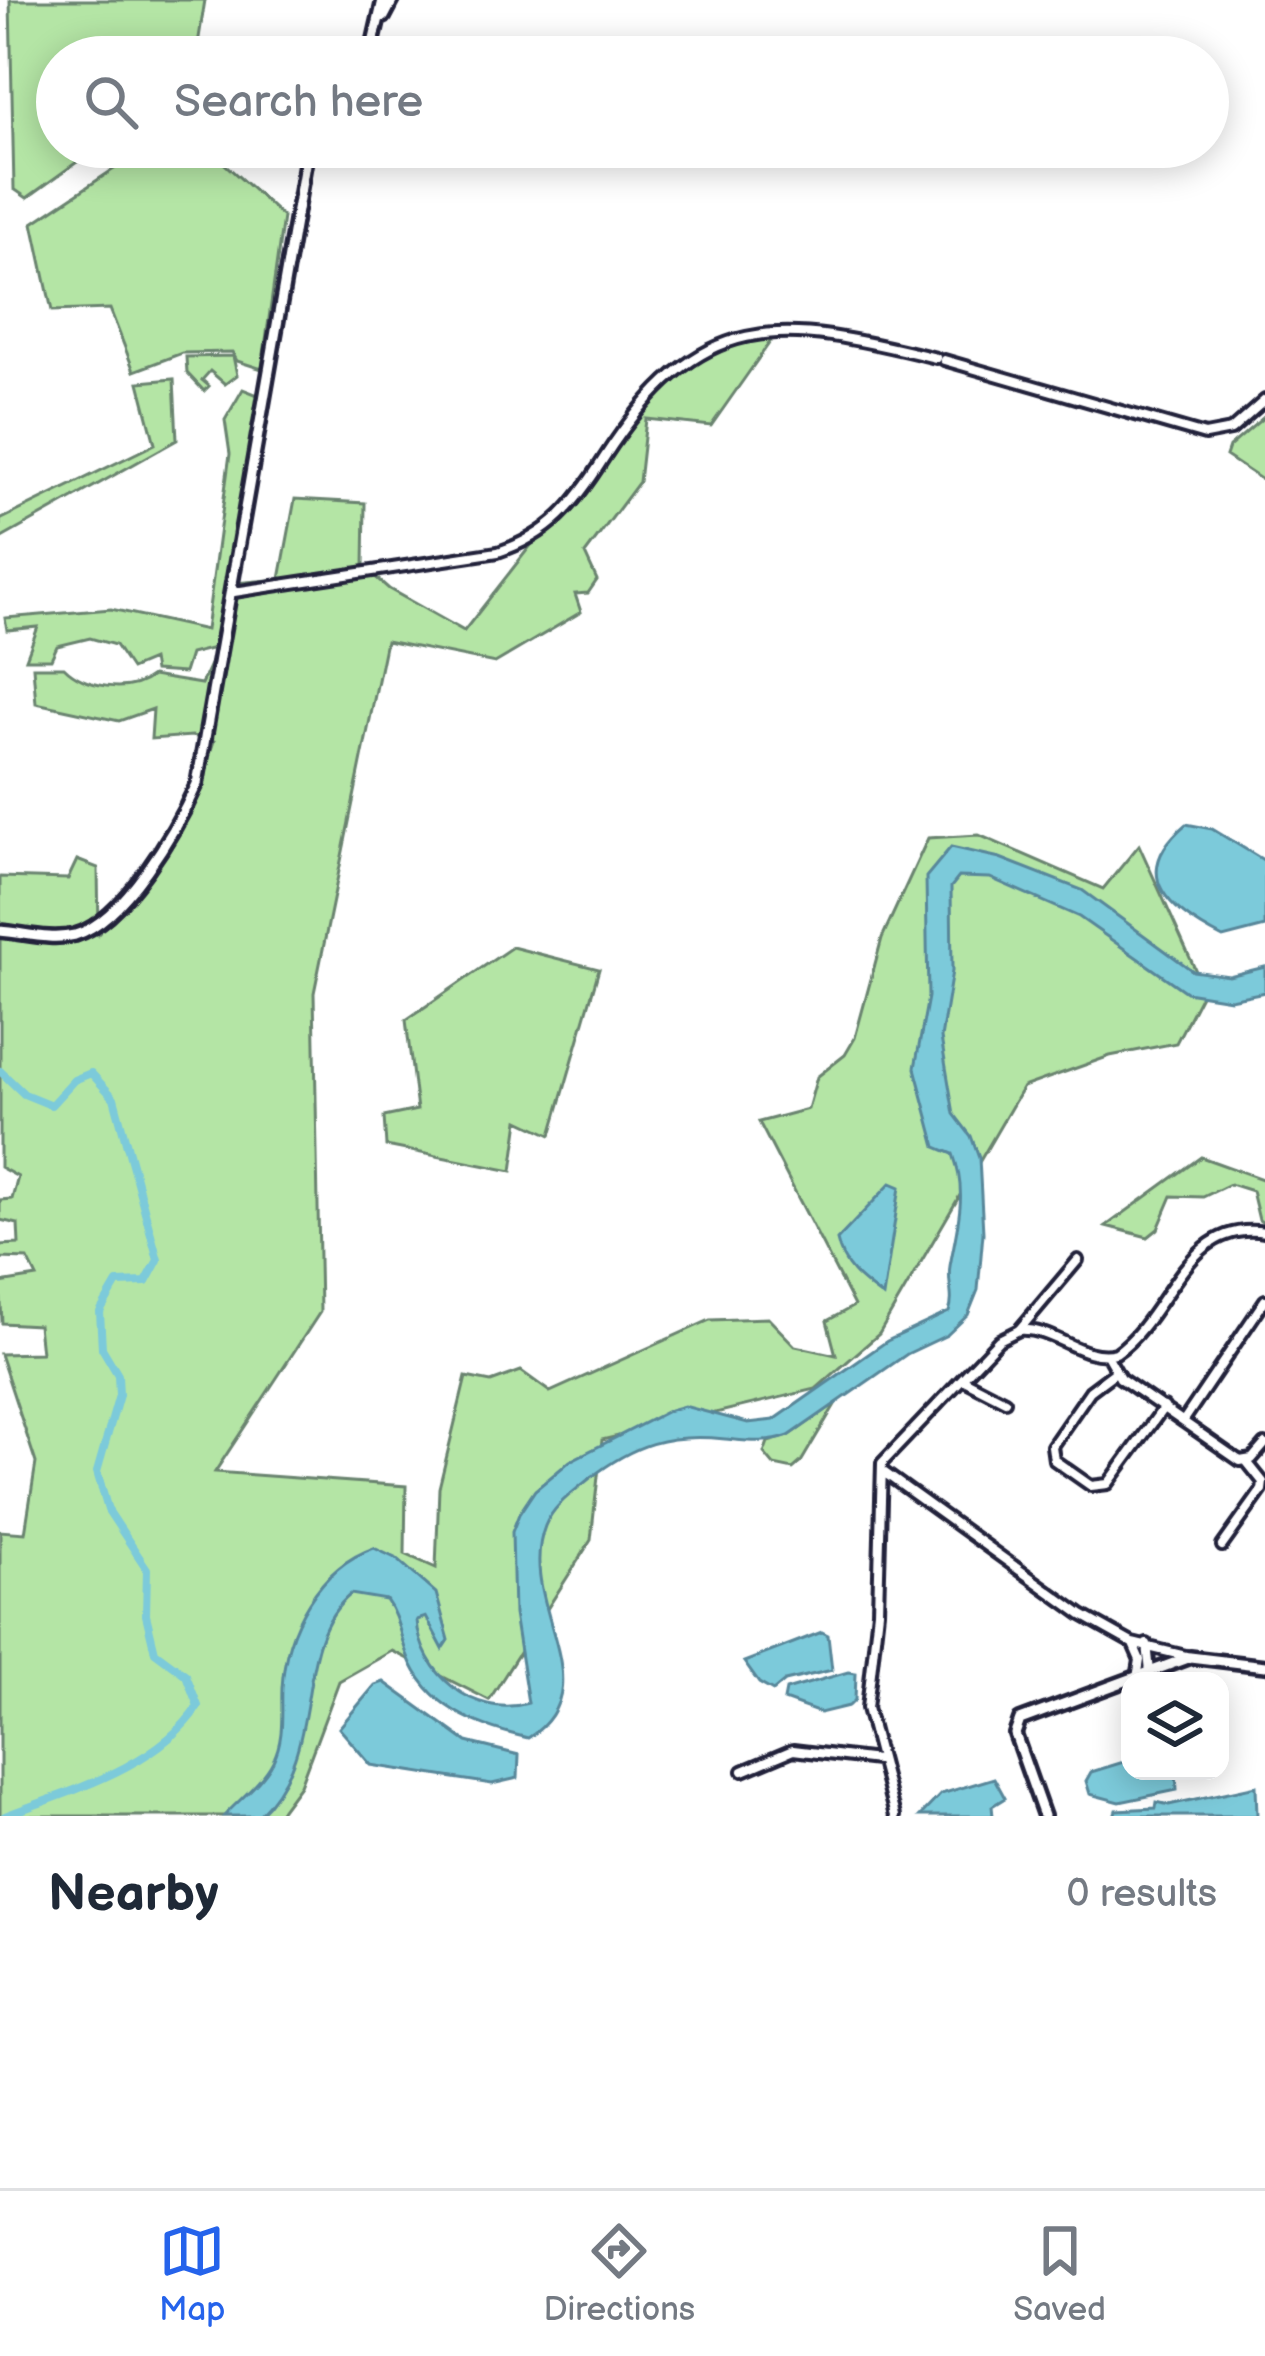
<!DOCTYPE html>
<html lang="en">
<head>
<meta charset="utf-8">
<style>
	body { margin:0; font-family:"Balsamiq Sans",sans-serif; background:#f2f2f3; color:#1f2937 }
	.controls { position:absolute; right:36px; bottom:36px; display:grid; overflow:hidden; border-radius:24px; box-shadow:0 6px 30px #0003 }
	.controls button { width:108px; height:108px; display:grid; place-items:center; padding:0; border:0; border-bottom:3px solid #e0e1e3; background:#fff; color:#1f2937; font:60px sans-serif }
	.list { margin:0; padding:0; list-style:none }
	h2 { display:flex; justify-content:space-between; align-items:center; height:156px; margin:0; padding:0 48px; font-size:51px }
	h2 small { font-size:39px; font-weight:400; color:#747a83 }
	.icon { flex:none; width:66px; height:66px; fill:none; stroke:currentColor; stroke-width:2; stroke-linecap:round; stroke-linejoin:round }
	.map { position:relative; flex:none; width:1265px; height:1816px; overflow:hidden }
	.search { position:absolute; background:#fff; box-shadow:0 6px 30px #0003; left:36px; right:36px; top:36px; height:132px; display:flex; align-items:center; gap:30px; box-sizing:border-box; padding:0 42px; border-radius:66px; color:#747a83; font-size:45px }
	.sheet { height:372px; background:#fff }
	nav { display:flex; justify-content:space-around; align-items:center; box-sizing:border-box; height:168px; border-top:3px solid #e0e1e3; background:#fff; font-size:33px; color:#747a83 }
	nav a { display:grid; justify-items:center; gap:6px }
	nav .on { color:#2563eb }
	.map>svg:first-child { display:block }
	.green { fill:#b4e5a5; stroke:#6b8470; stroke-width:3 }
	.water { fill:#7ccada; stroke:#58879a; stroke-width:3 }
	.lines { fill:none; stroke-linecap:round; stroke-linejoin:round }
	.canal { stroke:#7ccada; stroke-width:8 }
	.minor-casing { stroke:#22223b; stroke-width:16 }
	.tertiary-casing { stroke:#22223b; stroke-width:18 }
	.minor { stroke:#fff; stroke-width:8 }
	.tertiary { stroke:#fff; stroke-width:9 }
</style>
</head>
<body>
<div class="map">
<svg width="1265" height="1816" viewBox="0 0 1265 1816">
	<rect width="100%" height="100%" fill="#fff"/>
	<filter id="ink" filterUnits="userSpaceOnUse"><feTurbulence type="fractalNoise" baseFrequency=".00833" numOctaves="2"/><feDisplacementMap in="SourceGraphic" scale="24" xChannelSelector="R" yChannelSelector="G"/><feConvolveMatrix kernelMatrix="1 2 1 2 8 2 1 2 1" color-interpolation-filters="sRGB"/></filter>
	<g filter="url(#ink)">
		<path class="green" d="M 10,0 L 205,0 L 196,57 L 57,57 L 57,147 L 98,147 L 27,198 L 14,189 Z
			M 147,147 L 206,147 L 283,217 L 262,369 L 237,361 L 232,352 L 182,353 L 134,371 L 110,309 L 52,311 L 33,223 Z
			M 775,335 L 711,426 L 646,419 L 639,482 L 585,554 L 597,580 L 588,593 L 575,594 L 581,612 L 495,663 L 386,641 L 314,993 L 320,1312 L 215,1472 L 406,1486 L 405,1554 L 436,1568 L 439,1488 L 466,1377 L 491,1382 L 521,1371 L 550,1392 L 710,1320 L 768,1318 L 795,1346 L 836,1355 L 827,1321 L 854,1306 L 759,1122 L 808,1109 L 817,1077 L 845,1055 L 855,1038 L 882,938 L 928,838 L 979,835 L 1103,889 L 1139,845 L 1204,989 L 1176,1043 L 1110,1056 L 1023,1087 L 879,1334 L 816,1389 L 602,1440 L 591,1540 L 489,1700 L 392,1651 L 339,1681 L 300,1785 L 277,1816 L 0,1816 L 0,1531 L 25,1533 L 36,1463 L 0,1354 L 41,1353 L 38,1325 L 2,1323 L 0,1283 L 37,1277 L 28,1259 L 0,1258 L 0,1245 L 19,1244 L 18,1224 L 0,1220 L 0,1200 L 12,1199 L 18,1177 L 0,1167 L 0,877 L 68,879 L 77,860 L 98,868 L 99,933 C 156,867 187,825 214,741 L 192,736 L 151,739 L 153,709 L 119,721 L 36,703 L 33,667 L 64,667 C 84,687 128,695 152,676 L 201,684 L 218,647 L 190,654 L 184,673 L 154,671 L 152,660 L 131,669 L 115,645 L 90,638 L 57,646 L 51,659 L 26,659 L 38,627 L 7,630 L 5,618 L 111,609 L 206,630 L 230,454 L 225,420 L 243,389 L 263,397 L 234,583 L 280,579 L 295,499 L 365,503 L 364,567 L 389,589 L 464,631 L 649,394 L 710,348 Z
			M 233,356 L 237,375 L 225,384 L 210,371 L 202,380 L 209,386 L 204,391 L 187,373 L 186,357 Z
			M 174,379 L 177,440 L 0,539 L 0,520 L 155,444 L 139,382 Z
			M 1265,416 L 1265,482 L 1226,456 L 1229,447 Z
			M 512,947 L 599,969 L 551,1135 L 519,1120 L 512,1171 L 386,1146 L 384,1117 L 417,1110 L 406,1020 Z
			M 1201,1157 L 1265,1180 L 1265,1224 L 1259,1220 L 1252,1191 L 1230,1184 L 1203,1197 L 1172,1196 L 1158,1229 L 1148,1237 L 1106,1226 Z
			M 836,1403 L 801,1462 L 793,1469 L 774,1465 L 764,1453 L 768,1442 L 789,1436 Z"/>
		<path class="water" d="M 1186,824 L 1212,829 L 1265,861 L 1265,927 L 1223,938 C 1170,911 1126,875 1186,824 Z
			M 951,847 L 1000,858 L 1082,890 L 1193,971 L 1229,976 L 1265,967 L 1265,992 L 1230,999 L 1186,992 L 1079,917 L 990,878 L 959,877 L 951,887 L 952,971 L 941,1038 L 954,1114 L 971,1136 L 979,1158 L 983,1233 L 978,1290 L 968,1315 L 947,1335 L 907,1354 L 789,1436 C 767,1444 748,1441 725,1439 C 667,1433 634,1444 589,1479 C 572,1493 553,1506 545,1526 C 515,1603 609,1685 528,1738 C 477,1726 427,1708 407,1654 C 400,1636 398,1616 386,1600 L 351,1594 C 288,1647 330,1747 258,1816 L 224,1816 C 240,1799 263,1781 273,1761 C 285,1737 281,1713 282,1688 C 285,1629 319,1567 374,1548 L 397,1559 L 436,1593 L 449,1640 L 443,1649 L 426,1617 L 417,1620 C 420,1673 474,1719 528,1703 L 514,1614 L 512,1532 L 519,1514 L 535,1490 L 570,1461 L 670,1410 L 684,1406 L 748,1423 L 774,1420 L 887,1341 L 949,1312 C 955,1297 947,1282 950,1266 C 957,1226 968,1194 953,1154 L 936,1147 L 915,1068 L 928,997 L 926,877 Z
			M 891,1183 L 900,1187 L 883,1297 C 860,1280 843,1268 837,1240 Z
			M 822,1632 L 828,1635 L 832,1670 L 785,1681 L 773,1691 L 759,1683 L 744,1662 Z
			M 848,1672 L 856,1673 L 855,1700 L 849,1706 L 820,1713 L 784,1700 L 786,1690 Z
			M 384,1682 L 467,1742 L 519,1755 L 518,1778 L 492,1784 L 371,1765 L 339,1728 L 375,1685 Z
			M 1130,1760 L 1130,1771 L 1176,1771 L 1177,1790 L 1120,1802 L 1090,1794 L 1086,1781 L 1091,1772 Z
			M 994,1778 L 1005,1798 L 992,1806 L 993,1816 L 920,1816 L 941,1794 Z
			M 1256,1786 L 1257,1816 L 1114,1816 L 1116,1810 L 1156,1808 L 1157,1802 L 1169,1805 Z"/>
		<g class="lines">
			<path class="canal" d="M 0,1071 L 24,1094 L 51,1105 L 74,1080 L 91,1073 L 114,1098 L 158,1260 L 146,1282 L 117,1283 L 100,1312 L 102,1348 L 118,1375 L 119,1395 L 97,1472 L 108,1510 L 147,1569 L 146,1615 L 155,1652 L 186,1675 L 198,1706 C 159,1766 70,1791 5,1816"/>
			<defs>
				<path id="minor" d="M 944,360 L 1205,435 L 1231,430 L 1265,400
					M 234,592 L 498,552 C 550,535 575,504 604,458 C 702,307 776,319 936,358
					M 1019,1330 C 1054,1327 1082,1362 1116,1353 C 1170,1316 1185,1218 1265,1232
					M 1107,1355 L 1120,1378 L 1240,1461 L 1252,1459 L 1265,1444
					M 1114,1373 L 1090,1391 L 1052,1446 L 1054,1460 L 1091,1486 L 1108,1484 L 1164,1407
					M 962,1379 L 1005,1401
					M 1184,1420 L 1265,1300
					M 882,1471 L 1082,1615 L 1132,1643 L 1190,1657
					M 1222,1546 L 1262,1490 L 1263,1482 L 1247,1462
					M 1133,1644 L 1140,1660 L 1137,1678
					M 1147,1644 L 1150,1672
					M 743,1771 L 793,1750 L 877,1760
					M 895,1816 L 867,1708 L 878,1611 L 882,1463 L 999,1340 L 1019,1330 L 1078,1260"/>
				<path id="tertiary" d="M 384,17 L 393,0
					M 370,57 L 383,0
					M 0,931 C 25,933 50,941 75,935 C 124,921 177,828 197,784 L 308,147
					M 1044,1816 L 1015,1734 L 1020,1720 L 1190,1657 L 1265,1666"/>
			</defs>
			<use href="#minor" class="minor-casing"/>
			<use href="#tertiary" class="tertiary-casing"/>
			<use href="#minor" class="minor"/>
			<use href="#tertiary" class="tertiary"/>
		</g>
	</g>
</svg>
<div class="controls">
<button><svg class="icon" aria-label="layers" viewBox="0 0 24 24"><path d="M12 4l9 5-9 5-9-5zM3 14l9 5 9-5"/></svg></button>
</div>
<div class="search"><svg class="icon" aria-label="search" viewBox="0 0 24 24"><circle cx="10" cy="10" r="6"/><path d="M15 15l6 6"/></svg>Search here</div>
</div>
<section class="sheet">
<h2>Nearby<small>0 results</small></h2>
<ul class="list">
</ul>
</section>
<nav>
<a class="on"><svg class="icon" aria-label="map" viewBox="0 0 24 24"><path d="M3 6l6-2 6 2 6-2v14l-6 2-6-2-6 2zM9 4v14M15 6v14"/></svg>Map</a>
<a><svg class="icon" aria-label="directions" viewBox="0 0 24 24"><path d="M12 3l9 9-9 9-9-9zM9 14v-3h6M13 9l2 2-2 2"/></svg>Directions</a>
<a><svg class="icon" aria-label="saved" viewBox="0 0 24 24"><path d="M7 4h10v16l-5-4-5 4z"/></svg>Saved</a>
</nav>
</body>
</html>
